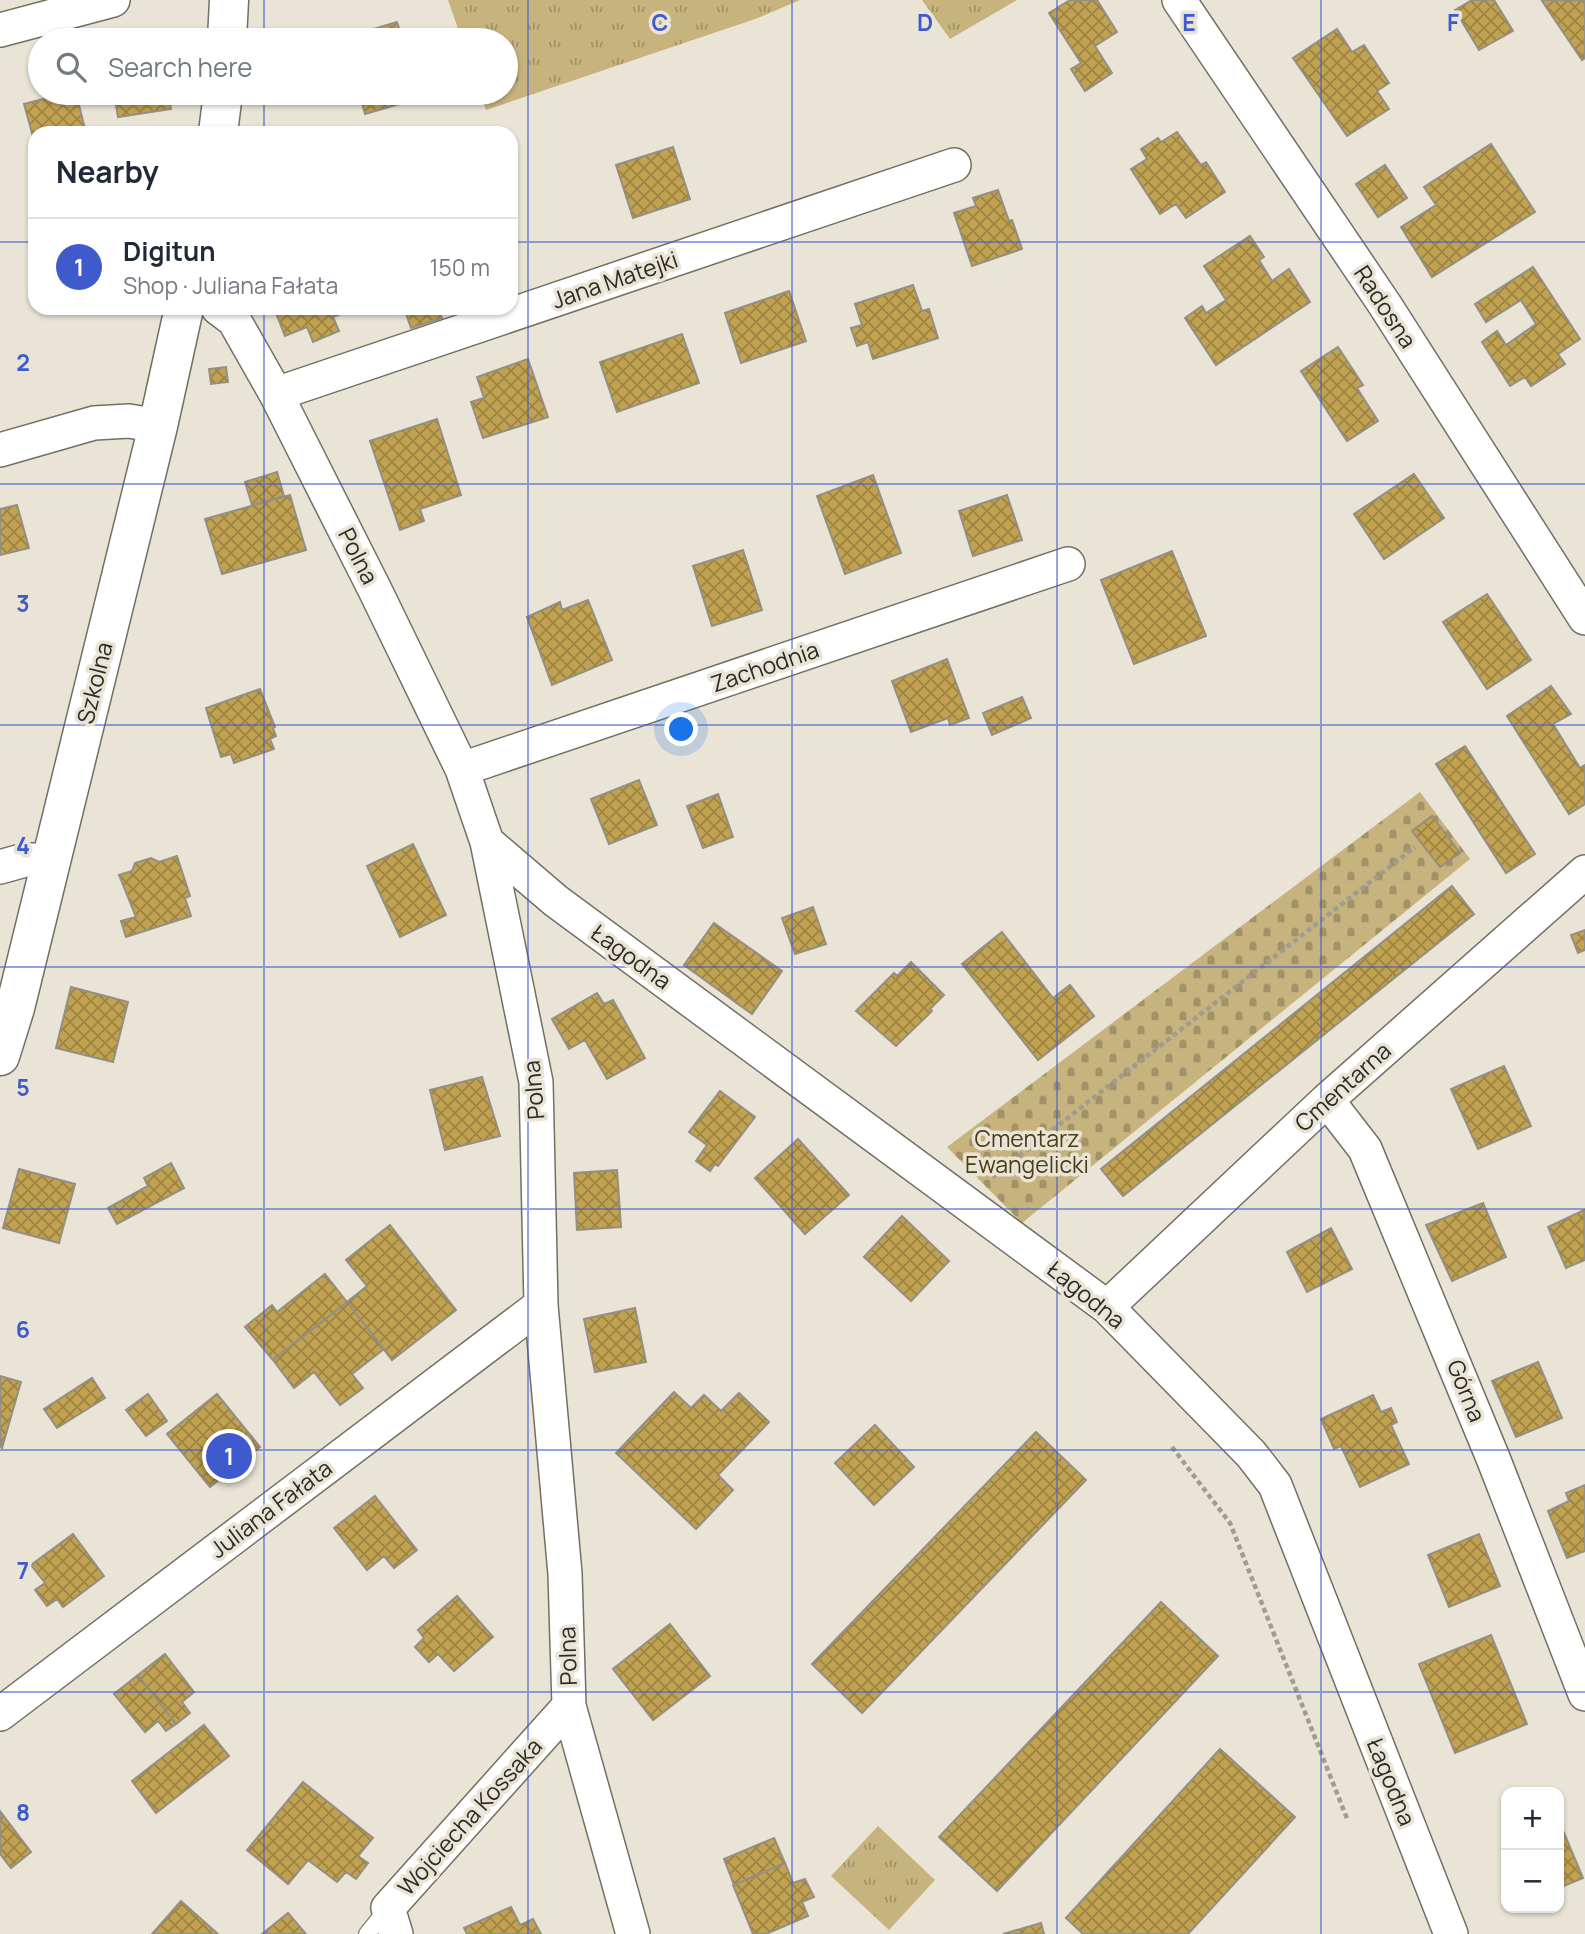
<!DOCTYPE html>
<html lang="en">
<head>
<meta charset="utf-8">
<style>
	body { margin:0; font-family:Manrope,sans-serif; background:#f6f6f7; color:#1f2937 }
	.controls { position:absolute; right:21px; bottom:21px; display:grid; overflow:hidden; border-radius:14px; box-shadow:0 2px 5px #0004 }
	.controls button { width:63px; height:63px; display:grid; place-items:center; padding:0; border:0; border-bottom:2px solid #e0e1e3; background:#fff; color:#1f2937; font:35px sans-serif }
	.you { position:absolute; left:682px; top:730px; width:24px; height:24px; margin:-18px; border:5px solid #fff; border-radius:50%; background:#1a73e8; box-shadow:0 0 0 10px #1a73e833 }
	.badge { display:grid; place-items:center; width:46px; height:46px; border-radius:50%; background:#3f5acc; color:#fff; font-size:23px; font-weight:700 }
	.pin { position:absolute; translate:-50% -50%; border:4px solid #fff; box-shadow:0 2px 7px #0006 }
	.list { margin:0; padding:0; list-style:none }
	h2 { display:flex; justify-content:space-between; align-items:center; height:91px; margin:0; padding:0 28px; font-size:30px }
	h2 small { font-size:23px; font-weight:400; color:#747a83 }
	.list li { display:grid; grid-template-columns:46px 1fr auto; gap:21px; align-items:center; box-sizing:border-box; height:98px; padding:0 28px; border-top:2px solid #e0e1e3 }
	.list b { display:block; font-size:26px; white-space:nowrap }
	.list p { margin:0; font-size:23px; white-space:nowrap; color:#747a83 }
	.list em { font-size:23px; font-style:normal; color:#747a83 }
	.icon { flex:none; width:38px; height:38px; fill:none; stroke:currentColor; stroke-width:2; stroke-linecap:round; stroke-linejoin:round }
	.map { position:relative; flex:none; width:1585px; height:1934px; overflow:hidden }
	.search { position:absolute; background:#fff; box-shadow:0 2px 5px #0004; left:28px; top:28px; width:490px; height:77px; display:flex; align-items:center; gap:18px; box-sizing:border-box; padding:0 24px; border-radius:38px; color:#747a83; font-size:26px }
	.panel { position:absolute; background:#fff; box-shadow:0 2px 5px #0004; left:28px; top:126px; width:490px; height:189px; border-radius:21px }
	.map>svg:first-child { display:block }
	.grass { fill:url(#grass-tufts) }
	.cemetery { fill:url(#cemetery-stones) }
	.building { fill:url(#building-cross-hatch); stroke:#948f83; stroke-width:2 }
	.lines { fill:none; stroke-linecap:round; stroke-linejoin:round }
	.lane-casing { stroke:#746f63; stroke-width:18 }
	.street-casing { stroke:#746f63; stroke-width:36 }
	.secondary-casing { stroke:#746f63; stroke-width:41 }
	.path { stroke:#a09c91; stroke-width:4.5; stroke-dasharray:5 3.5; stroke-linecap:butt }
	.lane { stroke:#fff; stroke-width:16 }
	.street { stroke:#fff; stroke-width:33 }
	.secondary { stroke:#fff; stroke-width:38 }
	.grid { fill:none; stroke:#3f5acc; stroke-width:2; stroke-opacity:0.55 }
	.labels { text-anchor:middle; stroke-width:7; stroke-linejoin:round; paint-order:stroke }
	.street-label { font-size:23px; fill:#2c2a25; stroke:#e9e4d6 }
	.park-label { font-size:23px; fill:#4a3d19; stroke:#e9e4d6 }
	.grid-label { font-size:23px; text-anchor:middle; font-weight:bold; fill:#3f5acc; stroke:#e9e4d6; stroke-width:7; stroke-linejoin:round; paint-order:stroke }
</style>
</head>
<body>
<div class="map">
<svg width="1585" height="1934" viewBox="0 0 1585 1934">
	<defs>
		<pattern id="grass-tufts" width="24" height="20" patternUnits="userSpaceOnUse" patternTransform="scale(1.75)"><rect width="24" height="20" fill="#c7b37e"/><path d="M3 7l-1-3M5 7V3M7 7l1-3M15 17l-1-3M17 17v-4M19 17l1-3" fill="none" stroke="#a29267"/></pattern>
		<pattern id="cemetery-stones" width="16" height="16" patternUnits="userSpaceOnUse" patternTransform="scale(1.75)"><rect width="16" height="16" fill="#c7b37e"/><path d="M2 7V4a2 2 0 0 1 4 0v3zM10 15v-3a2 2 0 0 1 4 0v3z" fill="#a29267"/></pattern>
		<pattern id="building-cross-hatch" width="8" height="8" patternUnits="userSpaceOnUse" patternTransform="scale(1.75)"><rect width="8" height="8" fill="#c1a251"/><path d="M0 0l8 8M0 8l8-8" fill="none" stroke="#9d8443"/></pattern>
	</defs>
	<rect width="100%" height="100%" fill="#e9e4d6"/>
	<path class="grass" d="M 448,0 L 800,0 L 758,18 L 486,110 L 480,93 L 506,93 L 506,40 L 462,40 Z
		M 922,0 L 1017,0 L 950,39 Z
		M 878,1826 L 935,1880 L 889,1930 L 831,1876 Z"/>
	<path class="cemetery" d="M 1420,792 L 1470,859 L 1022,1223 L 947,1147 Z"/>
	<path class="building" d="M 1070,0 L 1097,0 L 1117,32 L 1095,46 L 1112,73 L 1085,91 L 1071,69 L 1081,63 L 1049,13 Z
		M 1472,0 L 1494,0 L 1513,31 L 1479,50 L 1455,10 Z
		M 1544,0 L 1585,0 L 1585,58 L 1582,60 L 1542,1 Z
		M 397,22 L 403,40 L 344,40 L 343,38 Z
		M 1337,29 L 1352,52 L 1364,45 L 1389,83 L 1377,91 L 1389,109 L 1347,136 L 1293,58 Z
		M 66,93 L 76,93 L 86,133 L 35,133 L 35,144 L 24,104 Z
		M 114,93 L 168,93 L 171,109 L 118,117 Z
		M 359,93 L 418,93 L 420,98 L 365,114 Z
		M 1177,132 L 1201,165 L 1206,162 L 1225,192 L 1186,218 L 1176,204 L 1160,214 L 1131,169 L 1147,159 L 1141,149 L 1158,138 L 1161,142 Z
		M 1491,144 L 1535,212 L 1432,277 L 1401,227 L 1436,205 L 1424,187 Z
		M 673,147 L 690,199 L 633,218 L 616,165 Z
		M 1385,165 L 1407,198 L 1378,217 L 1356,184 Z
		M 998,190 L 1009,221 L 1012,220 L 1022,249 L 972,266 L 954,213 L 976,206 L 973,198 Z
		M 1250,236 L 1264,257 L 1259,260 L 1272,281 L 1289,269 L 1310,302 L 1216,365 L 1185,318 L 1202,306 L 1206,313 L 1226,300 L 1204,266 Z
		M 1533,267 L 1580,339 L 1558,354 L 1565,364 L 1531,386 L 1525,377 L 1510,386 L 1482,342 L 1497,331 L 1506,345 L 1536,324 L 1521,300 L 1486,322 L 1475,304 Z
		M 913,285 L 922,311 L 929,309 L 938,338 L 873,359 L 868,342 L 857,346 L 851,328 L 862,325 L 855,304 Z
		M 789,291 L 806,341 L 741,363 L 725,313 Z
		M 274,308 L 341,308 L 343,313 L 333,317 L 339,331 L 313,342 L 307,327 L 285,336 Z
		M 404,308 L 438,308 L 442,318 L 411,328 Z
		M 682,334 L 699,383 L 617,412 L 600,362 Z
		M 1338,347 L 1363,385 L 1357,388 L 1378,421 L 1347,441 L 1301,371 Z
		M 528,359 L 548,417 L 483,438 L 471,402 L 484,398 L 477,377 Z
		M 226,367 L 228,382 L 211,384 L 209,369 Z
		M 437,419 L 461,495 L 420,509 L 424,521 L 400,530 L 370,441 Z
		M 277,472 L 284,496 L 252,505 L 245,482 Z
		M 1414,474 L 1444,518 L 1384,559 L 1354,514 Z
		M 873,475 L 901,553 L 845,574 L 817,496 Z
		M 290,495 L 306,550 L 222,574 L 205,519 Z
		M 1007,495 L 1022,540 L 973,556 L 959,511 Z
		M 17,505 L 29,548 L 0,555 L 0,509 Z
		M 743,550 L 762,610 L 712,626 L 693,566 Z
		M 1172,551 L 1206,636 L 1134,664 L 1101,580 Z
		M 1487,594 L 1531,660 L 1487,689 L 1443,622 Z
		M 588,600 L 612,660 L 552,685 L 527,617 L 560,602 L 562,610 Z
		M 947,659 L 969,718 L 950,725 L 948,718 L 911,732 L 892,681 Z
		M 1551,686 L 1571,714 L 1553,724 L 1580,768 L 1585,765 L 1585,804 L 1569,814 L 1507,716 Z
		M 260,689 L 275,727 L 273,728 L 276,736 L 270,739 L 274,749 L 234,763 L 231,754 L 221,757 L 206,708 Z
		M 1022,697 L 1031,718 L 992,735 L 983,713 Z
		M 1465,746 L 1535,854 L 1506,873 L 1436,764 Z
		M 639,780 L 657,825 L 609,844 L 591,799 Z
		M 718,794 L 733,837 L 703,848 L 687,806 Z
		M 1432,816 L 1460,853 L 1440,867 L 1412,831 Z
		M 413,844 L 446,915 L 400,937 L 367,866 Z
		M 177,856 L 190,896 L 185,898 L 191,916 L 126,937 L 121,921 L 136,917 L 119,875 L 132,871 L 135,863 L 151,858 L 159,862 Z
		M 1452,886 L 1474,914 L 1123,1196 L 1101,1169 Z
		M 813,907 L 826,944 L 795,954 L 782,918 Z
		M 714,923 L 782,971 L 752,1014 L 684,965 Z
		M 1585,930 L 1585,950 L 1578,953 L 1571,935 Z
		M 1002,932 L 1053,998 L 1070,985 L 1094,1016 L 1038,1060 L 962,964 Z
		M 911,962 L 944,995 L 930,1009 L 932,1011 L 896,1046 L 856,1011 L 894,973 L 897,976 Z
		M 71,987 L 128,1002 L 113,1062 L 56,1048 Z
		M 597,993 L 604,1004 L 613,1000 L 645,1058 L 607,1079 L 585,1040 L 569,1049 L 552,1019 Z
		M 1504,1066 L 1531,1126 L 1478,1149 L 1451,1089 Z
		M 482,1077 L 500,1136 L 445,1150 L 430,1090 Z
		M 720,1091 L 755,1117 L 718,1166 L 715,1164 L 710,1171 L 696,1161 L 707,1145 L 689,1132 Z
		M 798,1139 L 849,1195 L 805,1234 L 755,1178 Z
		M 171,1163 L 184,1188 L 117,1224 L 108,1208 L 148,1186 L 144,1178 Z
		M 19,1169 L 75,1184 L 59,1243 L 3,1228 Z
		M 617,1170 L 621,1227 L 577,1230 L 574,1173 Z
		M 1483,1203 L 1506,1257 L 1452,1281 L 1426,1225 Z
		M 1584,1210 L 1585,1260 L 1566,1268 L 1548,1227 Z
		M 902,1216 L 949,1261 L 911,1301 L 864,1257 Z
		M 390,1225 L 456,1310 L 392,1360 L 347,1302 L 367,1286 L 346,1260 Z
		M 1331,1228 L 1352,1269 L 1307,1292 L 1287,1252 Z
		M 325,1274 L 347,1302 L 273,1360 L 245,1327 L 272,1305 L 277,1312 Z
		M 347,1302 L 384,1349 L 352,1374 L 363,1388 L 340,1405 L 314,1372 L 294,1388 L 273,1360 Z
		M 635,1308 L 646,1362 L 595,1372 L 584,1319 Z
		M 1538,1362 L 1562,1418 L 1516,1437 L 1492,1381 Z
		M 0,1376 L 21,1382 L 2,1448 L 0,1447 Z
		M 92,1378 L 105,1398 L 57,1428 L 44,1409 Z
		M 674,1392 L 691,1408 L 704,1395 L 721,1411 L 739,1393 L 769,1422 L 718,1475 L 733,1490 L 696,1529 L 616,1453 Z
		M 148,1394 L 167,1421 L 146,1436 L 126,1410 Z
		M 217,1394 L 260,1447 L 210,1487 L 167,1434 Z
		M 1373,1395 L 1381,1412 L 1391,1408 L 1397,1422 L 1391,1425 L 1409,1464 L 1360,1487 L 1341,1446 L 1334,1449 L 1321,1419 Z
		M 875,1425 L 914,1467 L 874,1505 L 835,1463 Z
		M 1036,1432 L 1086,1480 L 862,1713 L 812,1664 Z
		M 1585,1485 L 1585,1551 L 1567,1558 L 1548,1511 L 1569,1501 L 1566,1493 Z
		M 375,1496 L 417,1550 L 394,1568 L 384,1556 L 367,1570 L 334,1528 Z
		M 73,1534 L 104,1576 L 63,1607 L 57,1599 L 47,1606 L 35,1590 L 45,1583 L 31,1565 Z
		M 1479,1534 L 1500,1586 L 1449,1607 L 1428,1555 Z
		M 457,1596 L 493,1637 L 454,1671 L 438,1654 L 429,1662 L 415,1647 L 424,1638 L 418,1630 Z
		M 1161,1602 L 1218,1656 L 997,1891 L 939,1837 Z
		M 670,1624 L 710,1676 L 653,1720 L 613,1669 Z
		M 1491,1635 L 1527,1724 L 1455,1753 L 1419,1664 Z
		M 165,1654 L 194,1692 L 182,1702 L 190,1713 L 176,1724 L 138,1675 Z
		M 138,1675 L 176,1724 L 166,1731 L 158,1721 L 145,1732 L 114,1694 Z
		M 204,1725 L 229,1756 L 156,1813 L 132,1781 Z
		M 1220,1749 L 1295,1817 L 1188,1934 L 1083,1934 L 1066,1918 Z
		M 303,1782 L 373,1838 L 358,1856 L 368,1863 L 356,1879 L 346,1872 L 337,1882 L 308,1860 L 288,1884 L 247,1850 Z
		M 0,1811 L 31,1852 L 11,1868 L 0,1854 Z
		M 1559,1821 L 1583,1878 L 1559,1888 Z
		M 774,1838 L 785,1863 L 734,1885 L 724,1859 Z
		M 785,1863 L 793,1883 L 805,1879 L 814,1897 L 802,1902 L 808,1916 L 766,1934 L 753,1934 L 733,1885 Z
		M 181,1901 L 218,1934 L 152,1934 Z
		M 511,1907 L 520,1925 L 533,1919 L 541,1934 L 467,1934 L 464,1928 Z
		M 288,1913 L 306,1934 L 262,1934 Z
		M 1041,1923 L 1044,1934 L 1003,1934 Z"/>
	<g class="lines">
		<defs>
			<path id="lane" d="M 367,1934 L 388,1908"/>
			<path id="street" d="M 1179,0 L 1385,305 L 1585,618
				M 0,30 L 113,0
				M 218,308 L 234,320 L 276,394 L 375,590 L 462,769 L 487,842 L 536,1082 L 541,1305 L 565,1574 L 569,1706 L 633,1934
				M 276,394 L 954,165
				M 0,450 L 94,423 L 129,421 L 158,426
				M 462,769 L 1068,564
				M 487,842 L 556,901 L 1107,1307 L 1251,1454 L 1275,1485 L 1451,1934
				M 0,867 L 25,860 L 51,860
				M 1327,1100 L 1365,1149 L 1493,1458 L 1585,1694
				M 1107,1307 L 1327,1100 L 1585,872
				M 0,1714 L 541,1305
				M 396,1934 L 388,1908 L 569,1706"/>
			<path id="secondary" d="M 227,40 L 229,0
				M 218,133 L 223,93
				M 0,1056 L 15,1008 L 158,426 L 184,308"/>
		</defs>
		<use href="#lane" class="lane-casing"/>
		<use href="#street" class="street-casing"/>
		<use href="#secondary" class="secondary-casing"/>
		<path class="path" d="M 992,1177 L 1415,847
			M 1172,1447 L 1230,1523 L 1348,1821"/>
		<use href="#lane" class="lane"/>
		<use href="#street" class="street"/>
		<use href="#secondary" class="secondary"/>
	</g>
	<path class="grid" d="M 264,0 L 264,40M 528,0 L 528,1934M 792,0 L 792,1934M 1057,0 L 1057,1934M 1321,0 L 1321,1934M 264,93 L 264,133M 0,242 L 35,242M 511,242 L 1585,242M 264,308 L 264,1934M 0,484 L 1585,484M 0,725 L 1585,725M 0,967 L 1585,967M 0,1209 L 1585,1209M 0,1450 L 1585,1450M 0,1692 L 1585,1692"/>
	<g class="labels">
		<g class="street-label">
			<text transform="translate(615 280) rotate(-19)" y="8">Jana Matejki</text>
			<text transform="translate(1385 307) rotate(57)" y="8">Radosna</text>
			<text transform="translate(358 556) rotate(63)" y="8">Polna</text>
			<text transform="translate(765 667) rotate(-19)" y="8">Zachodnia</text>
			<text transform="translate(95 683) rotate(-76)" y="8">Szkolna</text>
			<text transform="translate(631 957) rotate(36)" y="8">Łagodna</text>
			<text transform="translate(1343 1087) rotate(-42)" y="8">Cmentarna</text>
			<text transform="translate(534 1090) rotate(-95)" y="8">Polna</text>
			<text transform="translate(1086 1295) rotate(39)" y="8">Łagodna</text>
			<text transform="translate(1466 1391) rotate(68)" y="8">Górna</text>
			<text transform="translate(271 1509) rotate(-37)" y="8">Juliana Fałata</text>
			<text transform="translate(568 1656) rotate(-92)" y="8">Polna</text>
			<text transform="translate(1391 1782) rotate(68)" y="8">Łagodna</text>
			<text transform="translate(470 1817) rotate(-48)" y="8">Wojciecha Kossaka</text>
		</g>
		<g class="park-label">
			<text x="1027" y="1147">Cmentarz<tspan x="1027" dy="26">Ewangelicki</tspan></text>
		</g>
	</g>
	<g class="grid-label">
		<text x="660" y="31">C</text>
		<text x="925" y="31">D</text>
		<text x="1189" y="31">E</text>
		<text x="1453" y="31">F</text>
		<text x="23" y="371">2</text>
		<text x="23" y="612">3</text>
		<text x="23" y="854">4</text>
		<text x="23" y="1096">5</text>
		<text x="23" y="1338">6</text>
		<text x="23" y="1579">7</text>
		<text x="23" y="1821">8</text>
	</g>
</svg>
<div class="controls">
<button>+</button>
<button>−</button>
</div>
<div class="you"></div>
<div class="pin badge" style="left:229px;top:1456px">1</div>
<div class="search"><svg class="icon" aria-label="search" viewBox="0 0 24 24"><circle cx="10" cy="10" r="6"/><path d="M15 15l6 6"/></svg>Search here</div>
<section class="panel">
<h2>Nearby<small></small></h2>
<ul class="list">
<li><span class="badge">1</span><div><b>Digitun</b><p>Shop · Juliana Fałata</p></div><em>150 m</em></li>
</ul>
</section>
</div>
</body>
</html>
